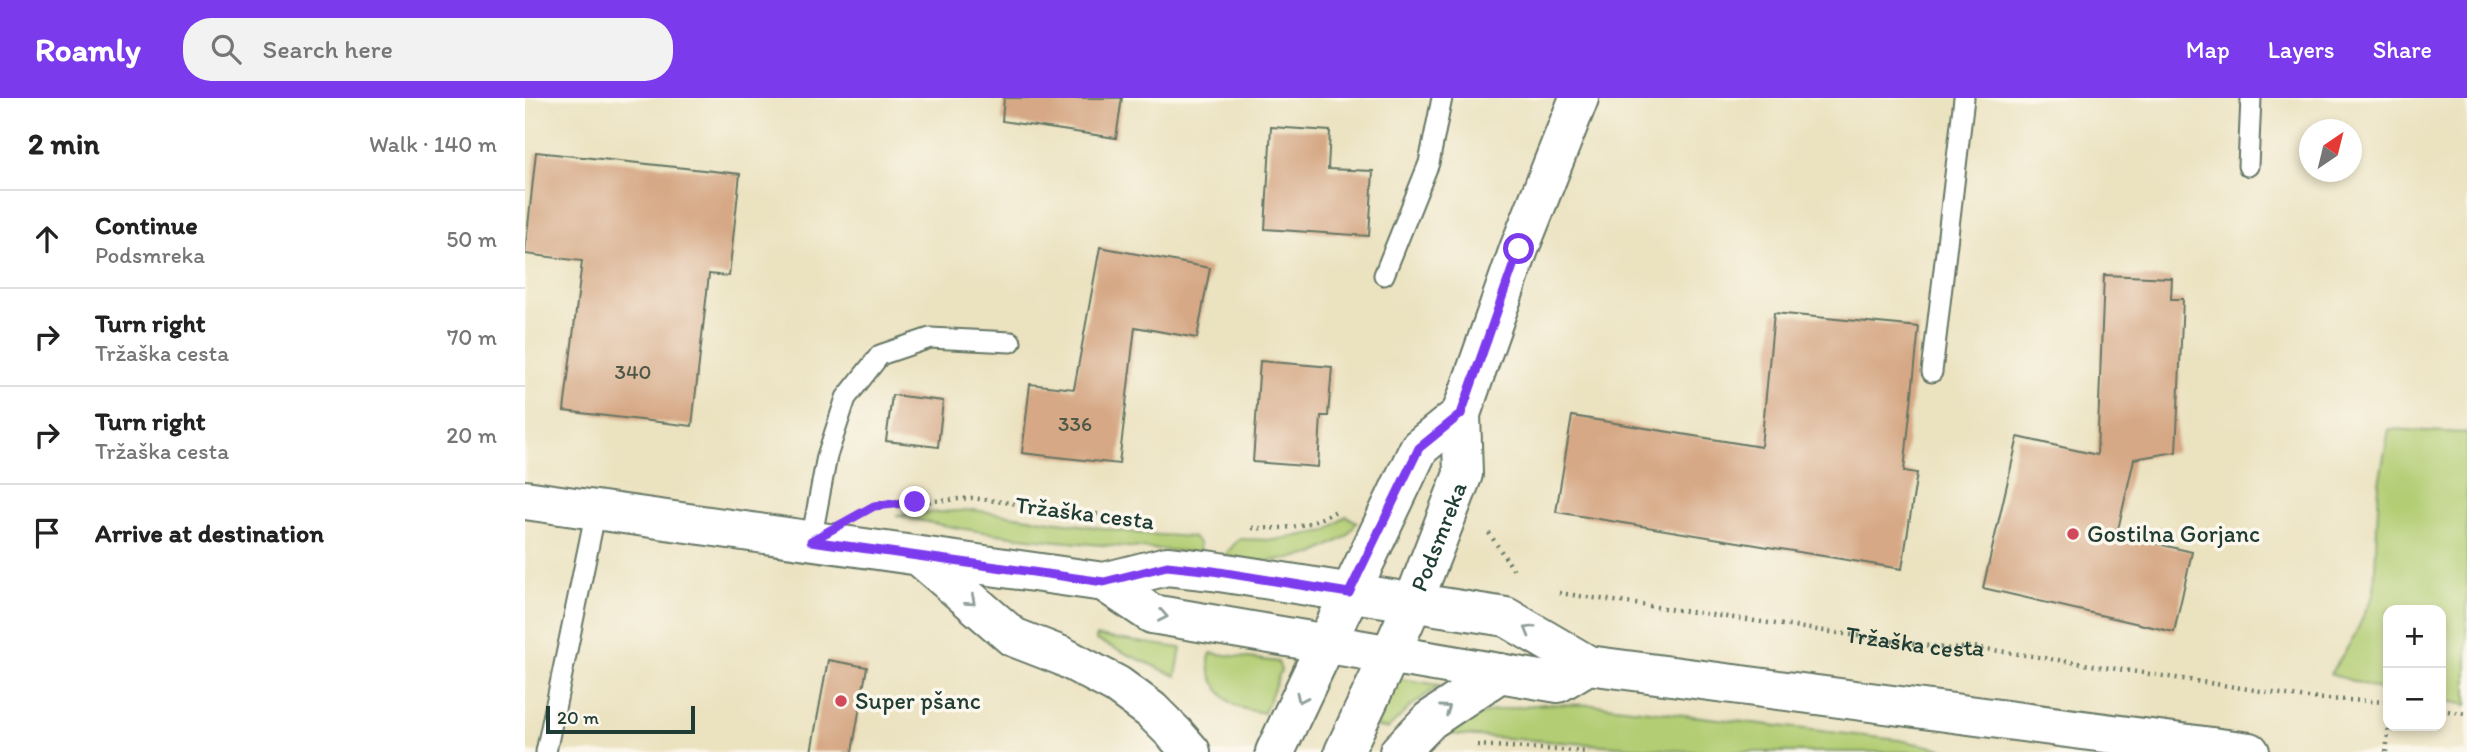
<!DOCTYPE html>
<html lang="en">
<head>
<meta charset="utf-8">
<style>
	body { margin:0; font-family:Itim,sans-serif; background:#f2f2f2; color:#222 }
	.controls { position:absolute; right:21px; bottom:21px; display:grid; overflow:hidden; border-radius:14px; box-shadow:0 4px 10px #0003 }
	.controls button { width:63px; height:63px; display:grid; place-items:center; padding:0; border:0; border-bottom:2px solid #e0e0e0; background:#fff; color:#222; font:35px sans-serif }
	.compass { position:absolute; left:1774px; top:21px; width:63px; height:63px; border-radius:50%; background:#fff; box-shadow:0 4px 10px #0003; rotate:35deg }
	.scale { position:absolute; left:21px; bottom:18px; width:149px; box-sizing:border-box; padding-left:7px; border:4px solid #1f3d34; border-top:0; font-size:19px; line-height:24px; white-space:nowrap; color:#1f3d34; -webkit-text-stroke:5px #fbf7ec; paint-order:stroke }
	.stop { position:absolute; width:21px; height:21px; margin:-16px; border:5px solid #7c3aed; border-radius:50%; background:#fff }
	.stop.end { background:#7c3aed; border-color:#fff; box-shadow:0 2px 7px #0008 }
	.list { margin:0; padding:0; list-style:none }
	h2 { display:flex; justify-content:space-between; align-items:center; height:91px; margin:0; padding:0 28px; font-size:30px }
	h2 small { font-size:23px; font-weight:400; color:#767676 }
	.list li { display:grid; grid-template-columns:46px 1fr auto; gap:21px; align-items:center; box-sizing:border-box; height:98px; padding:0 28px; border-top:2px solid #e0e0e0 }
	.list b { display:block; font-size:26px; white-space:nowrap }
	.list p { margin:0; font-size:23px; white-space:nowrap; color:#767676 }
	.list em { font-size:23px; font-style:normal; color:#767676 }
	.icon { flex:none; width:38px; height:38px; fill:none; stroke:currentColor; stroke-width:2; stroke-linecap:round; stroke-linejoin:round }
	.map { position:relative; flex:none; width:1942px; height:654px; overflow:hidden }
	header { display:flex; align-items:center; gap:42px; box-sizing:border-box; height:98px; padding:0 35px; background:#7c3aed; color:#fff }
	header strong { font-size:33px }
	nav { display:flex; gap:38px; margin-inline-start:auto; font-size:24px }
	.search { width:490px; height:63px; background:#f2f2f2; display:flex; align-items:center; gap:18px; box-sizing:border-box; padding:0 24px; border-radius:28px; color:#767676; font-size:26px }
	main { display:flex }
	aside { flex:1; background:#fff }
	.map>svg:first-child { display:block }
	.green { fill:#b2cd73; stroke:#688554; stroke-width:2 }
	.building { fill:#d6a885 }
	.lines { fill:none; stroke-linecap:round; stroke-linejoin:round }
	.service-casing { stroke:#667765; stroke-width:23 }
	.tertiary-casing { stroke:#667765; stroke-width:42 }
	.secondary-casing { stroke:#667765; stroke-width:42 }
	.motorway-casing { stroke:#667765; stroke-width:42 }
	.path { stroke:#667765; stroke-width:4.5; stroke-dasharray:2 5; stroke-linecap:butt }
	.service { stroke:#fff; stroke-width:19 }
	.tertiary { stroke:#fff; stroke-width:38 }
	.secondary { stroke:#fff; stroke-width:38 }
	.motorway { stroke:#fff; stroke-width:38 }
	.oneway { stroke:#8f9e9a }
	.route { stroke:#7c3aed; stroke-width:9 }
	.poi-dot { fill:#d1495b; stroke:#fbf7ec; stroke-width:2.5 }
	.labels { text-anchor:middle; stroke-width:7; stroke-linejoin:round; paint-order:stroke }
	.number-label { font-size:21px; fill:#4d5848 }
	.street-label { font-size:24px; fill:#1f3d34; stroke:#fbf7ec }
	.poi-label { font-size:24px; fill:#1f3d34; stroke:#fbf7ec; text-anchor:start }
</style>
</head>
<body>
<header>
<strong>Roamly</strong>
<div class="search"><svg class="icon" aria-label="search" viewBox="0 0 24 24"><circle cx="10" cy="10" r="6"/><path d="M15 15l6 6"/></svg>Search here</div>
<nav><a>Map</a><a>Layers</a><a>Share</a></nav>
</header>
<main>
<aside>
<h2>2 min<small>Walk · 140 m</small></h2>
<ul class="list">
<li><svg class="icon" aria-label="ahead" viewBox="0 0 24 24"><path d="M12 20V5M6 11l6-6 6 6"/></svg><div><b>Continue</b><p>Podsmreka</p></div><em>50 m</em></li>
<li><svg class="icon" aria-label="right" viewBox="0 0 24 24"><path d="M7 20v-9h11M14 6l5 5-5 5"/></svg><div><b>Turn right</b><p>Tržaška cesta</p></div><em>70 m</em></li>
<li><svg class="icon" aria-label="right" viewBox="0 0 24 24"><path d="M7 20v-9h11M14 6l5 5-5 5"/></svg><div><b>Turn right</b><p>Tržaška cesta</p></div><em>20 m</em></li>
<li><svg class="icon" aria-label="arrive" viewBox="0 0 24 24"><path d="M6 21V4h12l-3 4 3 4H6"/></svg><div><b>Arrive at destination</b></div></li>
</ul>
</aside>
<div class="map">
<svg width="1942" height="654" viewBox="0 0 1942 654">
	<rect width="100%" height="100%" fill="#fbf7ec"/>
	<filter id="ink" filterUnits="userSpaceOnUse"><feTurbulence type="fractalNoise" baseFrequency=".0143" numOctaves="2"/><feDisplacementMap in="SourceGraphic" scale="14" xChannelSelector="R" yChannelSelector="G"/><feConvolveMatrix kernelMatrix="1 2 1 2 8 2 1 2 1" color-interpolation-filters="sRGB"/></filter>
	<filter id="wash" filterUnits="userSpaceOnUse"><feTurbulence type="fractalNoise" baseFrequency=".00686" numOctaves="4" result="noise"/><feDisplacementMap in="SourceGraphic" scale="28" xChannelSelector="R" yChannelSelector="G"/><feGaussianBlur stdDeviation="1.57" result="paint"/><feColorMatrix in="noise" values="0 0 0 0 0 0 0 0 0 0 0 0 0 0 0 0 0 1.4 0 .05"/><feComposite in="paint" operator="in"/></filter>
	<g filter="url(#wash)">
		<rect width="100%" height="100%" fill="#ebe2c0"/>
		<path class="green" d="M 1864,331 L 1942,335 L 1942,607 L 1916,602 L 1916,512 L 1863,512 L 1863,594 L 1805,576 L 1828,541 L 1849,495 L 1854,385 Z
			M 448,412 L 619,436 L 668,439 L 674,445 L 675,455 C 574,446 471,442 371,417 Z
			M 821,418 L 832,424 L 821,439 L 789,456 L 740,464 L 699,458 L 714,441 L 749,442 L 802,433 Z
			M 571,538 L 656,550 L 651,578 L 571,542 Z
			M 686,555 L 753,564 L 756,572 L 739,615 C 730,613 719,612 711,608 C 695,599 678,572 686,555 Z
			M 871,580 L 915,587 L 886,608 L 863,631 L 851,629 Z
			M 1018,606 L 1073,607 L 1374,642 L 1433,654 L 1175,654 L 922,636 C 948,612 984,610 1018,606 Z"/>
		<g id="blocks">
			<path class="building" d="M 479,0 L 597,0 L 591,40 L 477,23 Z
				M 746,29 L 805,33 L 803,71 L 848,73 L 844,138 L 740,131 Z
				M 11,54 L 215,76 L 204,178 L 184,176 L 167,328 L 39,313 L 57,163 L 0,156 Z
				M 575,149 L 685,170 L 672,240 L 610,229 L 594,366 L 497,355 L 505,286 L 549,291 Z
				M 1579,177 L 1647,180 L 1646,201 L 1658,201 L 1651,354 L 1609,361 L 1592,436 L 1667,454 L 1649,534 L 1458,490 L 1493,339 L 1572,357 Z
				M 1249,215 L 1394,229 L 1379,373 L 1392,375 L 1377,471 L 1031,414 L 1047,318 L 1236,349 Z
				M 735,263 L 807,269 L 803,318 L 796,318 L 793,369 L 728,364 Z
				M 367,297 L 418,303 L 413,349 L 361,343 Z
				M 303,562 L 342,569 L 327,654 L 286,654 Z"/>
		</g>
	</g>
	<g filter="url(#ink)">
		<use href="#blocks" fill-opacity="0" stroke="#667765" stroke-width="2"/>
		<g class="lines">
			<defs>
				<path id="service" d="M 1723,68 L 1726,0
					M 859,177 L 904,65 L 917,0
					M 1407,274 L 1439,0
					M 286,443 L 302,358 L 321,300 L 355,257 L 405,240 L 486,244
					M 21,654 L 71,412"/>
				<g id="tertiary">
					<path d="M 801,546 L 894,350 L 936,316"/>
					<path id="s2" d="M 865,557 L 888,505 L 938,376 L 936,316 L 994,151 L 1054,0"/>
				</g>
				<path id="secondary" d="M 0,402 L 579,484 L 642,468 L 688,473 L 981,519 L 1063,567 L 1725,654
					M 394,458 L 488,539 L 537,558 L 592,587 L 626,612 L 650,636
					M 579,484 L 627,516 L 1033,585 L 1063,567"/>
				<path id="motorway" d="M 650,636 L 666,654
					M 750,654 L 801,546
					M 819,654 L 865,557
					M 874,654 L 905,622 L 975,575"/>
			</defs>
			<use href="#service" class="service-casing"/>
			<use href="#tertiary" class="tertiary-casing"/>
			<use href="#secondary" class="secondary-casing"/>
			<use href="#motorway" class="motorway-casing"/>
			<g class="path">
				<path d="M 369,406 L 447,400 L 625,423"/>
				<path d="M 727,430 C 763,431 780,430 813,412"/>
				<path d="M 964,435 L 990,474"/>
				<path id="s1" d="M 1034,495 L 1425,551 L 1448,549 L 1782,600 L 1863,604"/>
				<path d="M 1916,612 L 1942,616"/>
				<path d="M 952,647 L 1064,654"/>
				<path d="M 1861,654 L 1864,628"/>
			</g>
			<use href="#service" class="service"/>
			<use href="#tertiary" class="tertiary"/>
			<use href="#secondary" class="secondary"/>
			<use href="#motorway" class="motorway"/>
		</g>
		<defs><path id="oneway-chevron" d="M-2-3.5L2.5 0L-2 3.5" fill="none" stroke-width="1.6" stroke-linecap="round" stroke-linejoin="round" transform="scale(1.75)"/></defs>
		<g class="oneway">
			<use href="#oneway-chevron" transform="translate(446 503) rotate(41)"/>
			<use href="#oneway-chevron" transform="translate(638 518) rotate(11)"/>
			<use href="#oneway-chevron" transform="translate(1004 532) rotate(-150)"/>
			<use href="#oneway-chevron" transform="translate(776 600) rotate(115)"/>
			<use href="#oneway-chevron" transform="translate(921 611) rotate(-35)"/>
		</g>
	</g>
	<g class="lines" filter="url(#ink)">
		<path class="route" d="M 390,404 L 349,408 L 286,443 L 579,484 L 642,468 L 688,473 L 824,495 L 894,350 L 936,316 L 994,151"/>
	</g>
	<g class="poi-dot">
		<circle cx="1548" cy="436" r="7"/>
		<circle cx="316" cy="603" r="7"/>
	</g>
	<g class="labels">
		<g class="number-label">
			<text x="108" y="281">340</text>
			<text x="550" y="333">336</text>
		</g>
		<g class="street-label">
			<text transform="translate(560 415) rotate(7)" y="8">Tržaška cesta</text>
			<text dy="8" stroke="none"><textPath href="#s2" startOffset="128">Podsmreka</textPath></text>
			<text dy="8" stroke="none"><textPath href="#s1" startOffset="360">Tržaška cesta</textPath></text>
		</g>
		<g class="poi-label">
			<text x="1562" y="444">Gostilna Gorjanc</text>
			<text x="330" y="611">Super pšanc</text>
		</g>
	</g>
</svg>
<div class="controls">
<button>+</button>
<button>−</button>
</div>
<svg class="compass" viewBox="-18 -18 36 36"><path d="M0-13l5 13h-10z" fill="#e53935"/><path d="M0 13l5-13h-10z" fill="#767676"/></svg>
<div class="scale">20 m</div>
<div class="stop" style="left:994px;top:151px"></div>
<div class="stop end" style="left:390px;top:404px"></div>
</div>
</main>
</body>
</html>
